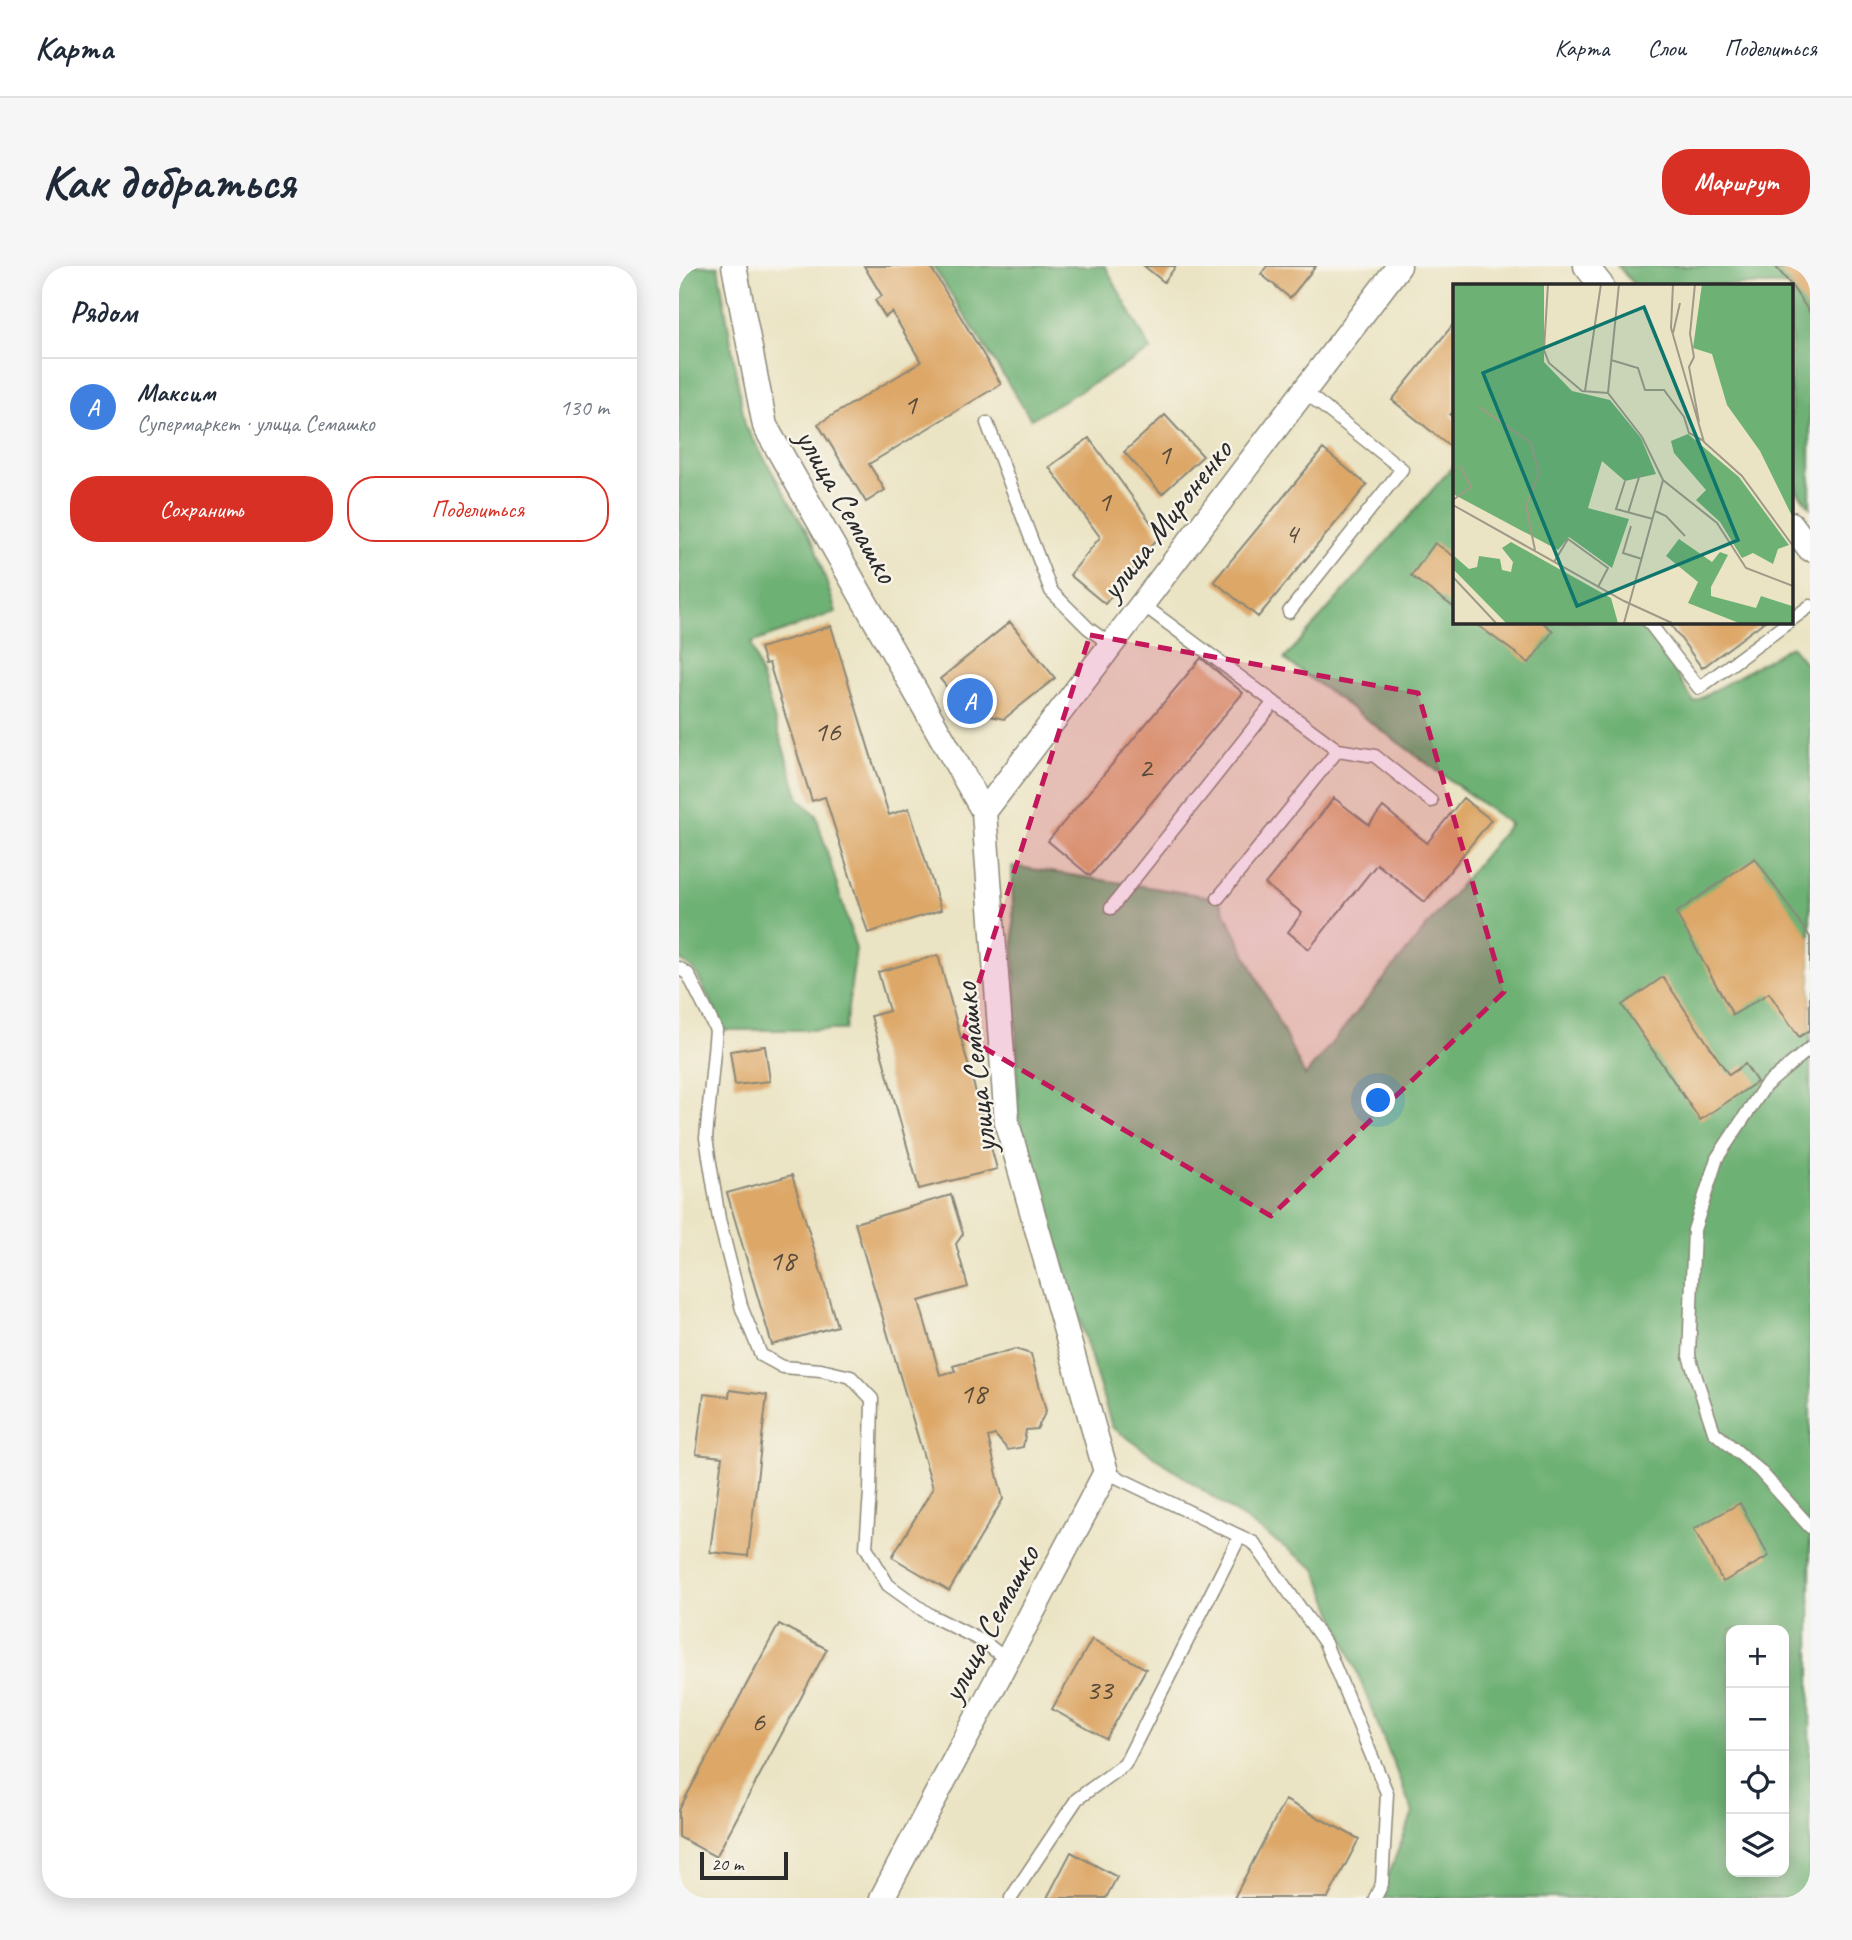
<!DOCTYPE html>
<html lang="ru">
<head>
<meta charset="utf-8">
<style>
	body { margin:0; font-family:Caveat,sans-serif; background:#f6f6f7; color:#1f2937 }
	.controls { position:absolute; right:21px; bottom:21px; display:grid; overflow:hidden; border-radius:14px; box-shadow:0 4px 18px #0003 }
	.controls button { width:63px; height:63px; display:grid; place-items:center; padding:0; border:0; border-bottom:2px solid #e0e1e3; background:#fff; color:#1f2937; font:35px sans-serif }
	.scale { position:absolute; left:21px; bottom:18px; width:88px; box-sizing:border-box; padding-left:7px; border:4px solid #2b2b2b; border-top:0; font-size:19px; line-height:24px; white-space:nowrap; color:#2b2b2b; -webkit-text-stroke:5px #f7f3e8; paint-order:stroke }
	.you { position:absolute; left:700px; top:835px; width:24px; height:24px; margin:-18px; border:5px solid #fff; border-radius:50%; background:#1a73e8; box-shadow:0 0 0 10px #1a73e833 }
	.badge { display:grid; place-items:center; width:46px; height:46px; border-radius:50%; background:#d93025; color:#fff; font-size:23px; font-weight:700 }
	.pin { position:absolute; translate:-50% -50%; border:4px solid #fff; box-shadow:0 2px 7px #0006 }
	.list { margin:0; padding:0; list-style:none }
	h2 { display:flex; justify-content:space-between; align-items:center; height:91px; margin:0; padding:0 28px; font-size:30px }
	h2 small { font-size:23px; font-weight:400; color:#747a83 }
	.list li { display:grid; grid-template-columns:46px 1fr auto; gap:21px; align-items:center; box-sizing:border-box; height:98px; padding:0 28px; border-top:2px solid #e0e1e3 }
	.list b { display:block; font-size:26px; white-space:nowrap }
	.list p { margin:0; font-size:23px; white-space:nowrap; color:#747a83 }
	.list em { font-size:23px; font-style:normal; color:#747a83 }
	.actions { display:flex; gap:14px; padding:21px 28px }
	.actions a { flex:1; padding:16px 0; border:2px solid #d93025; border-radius:28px; text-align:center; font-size:24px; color:#d93025 }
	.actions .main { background:#d93025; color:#fff }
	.icon { flex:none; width:38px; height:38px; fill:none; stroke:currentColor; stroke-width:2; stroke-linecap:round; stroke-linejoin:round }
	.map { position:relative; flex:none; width:1131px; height:1632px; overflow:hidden; border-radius:28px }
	header { display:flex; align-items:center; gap:42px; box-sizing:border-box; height:98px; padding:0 35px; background:#fff; border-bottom:2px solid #e0e1e3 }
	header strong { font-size:33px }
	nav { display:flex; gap:38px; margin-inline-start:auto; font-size:24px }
	.intro { display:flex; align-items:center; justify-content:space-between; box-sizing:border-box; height:168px; padding:0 42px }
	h1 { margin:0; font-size:49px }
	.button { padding:18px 32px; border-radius:28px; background:#d93025; color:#fff; font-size:24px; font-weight:700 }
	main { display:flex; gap:42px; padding:0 42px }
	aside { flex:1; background:#fff; border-radius:28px; box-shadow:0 4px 18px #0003 }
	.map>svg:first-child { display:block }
	.forest { fill:#6eb174; stroke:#4c6e50; stroke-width:2; fill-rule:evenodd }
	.building { fill:#dda768 }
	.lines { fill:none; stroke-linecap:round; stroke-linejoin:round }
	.lane-casing { stroke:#8b8878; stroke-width:15 }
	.street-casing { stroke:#8b8878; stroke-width:27 }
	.lane { stroke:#fff; stroke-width:12 }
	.street { stroke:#fff; stroke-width:24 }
	.marked { fill:#c2185b; fill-opacity:0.2; stroke:#c2185b; stroke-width:5; stroke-dasharray:14 9; stroke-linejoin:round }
	.labels { text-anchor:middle; stroke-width:5; stroke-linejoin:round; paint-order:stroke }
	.number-label { font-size:30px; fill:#584a3a }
	.street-label { font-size:33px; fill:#2b2b2b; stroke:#f7f3e8 }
	.inset-road { fill:none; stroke:#9e9a87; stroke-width:2 }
	.view { fill:#0f766e; fill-opacity:0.15; stroke:#0f766e; stroke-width:3.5 }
	.inset-edge { fill:none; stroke:#2b2b2b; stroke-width:3.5 }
</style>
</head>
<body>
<header>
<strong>Карта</strong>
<nav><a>Карта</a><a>Слои</a><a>Поделиться</a></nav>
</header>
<div class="intro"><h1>Как добраться</h1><a class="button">Маршрут</a></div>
<main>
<aside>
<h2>Рядом<small></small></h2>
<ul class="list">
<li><span class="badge" style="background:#3f7fe0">A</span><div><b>Максим</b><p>Супермаркет · улица Семашко</p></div><em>130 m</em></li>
</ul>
<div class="actions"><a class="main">Сохранить</a><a>Поделиться</a></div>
</aside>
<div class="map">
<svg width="1131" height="1632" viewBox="0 0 1131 1632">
	<rect width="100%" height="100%" fill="#f7f3e8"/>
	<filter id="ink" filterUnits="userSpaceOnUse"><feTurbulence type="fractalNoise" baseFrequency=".0143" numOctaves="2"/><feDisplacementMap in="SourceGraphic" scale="14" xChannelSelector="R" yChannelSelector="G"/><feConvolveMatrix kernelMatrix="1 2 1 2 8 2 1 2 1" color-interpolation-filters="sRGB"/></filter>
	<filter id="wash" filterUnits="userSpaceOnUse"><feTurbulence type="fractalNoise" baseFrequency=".00686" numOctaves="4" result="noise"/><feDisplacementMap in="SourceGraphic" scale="28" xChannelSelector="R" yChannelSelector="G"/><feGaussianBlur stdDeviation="1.57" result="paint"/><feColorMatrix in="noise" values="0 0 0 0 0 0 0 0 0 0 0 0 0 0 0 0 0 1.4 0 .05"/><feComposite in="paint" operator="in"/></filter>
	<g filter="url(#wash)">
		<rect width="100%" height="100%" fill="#ebe4c4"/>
		<path class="forest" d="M 0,0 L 39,0 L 66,159 L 135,278 L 157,346 L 72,377 L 120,533 L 137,549 L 177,683 L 166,764 L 46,764 L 16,705 L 0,693 Z
			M 254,0 L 426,0 L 472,84 L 352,153 Z
			M 939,0 L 1131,0 L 1131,241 L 1112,217 L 1112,19 L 955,19 Z
			M 776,198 L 776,355 L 964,355 L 1015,436 L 1112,380 L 1131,403 L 1131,1632 L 700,1632 L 734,1547 L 637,1303 L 433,1161 L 339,851 L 333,600 L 539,632 L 626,810 L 831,558 L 605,393 ZM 1052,1364 L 1105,1364 L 1105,1606 L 1052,1606 Z"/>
		<g id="blocks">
			<path class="building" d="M 185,0 L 251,0 L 322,118 L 190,198 L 206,224 L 187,236 L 139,158 L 242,96 L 213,46 L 206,51 L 196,34 L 203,30 Z
				M 465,0 L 497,0 L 485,16 Z
				M 588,0 L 637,0 L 611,32 L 582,8 Z
				M 1096,0 L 1131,0 L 1131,47 L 1112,19 Z
				M 776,56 L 776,144 L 771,149 L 776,153 L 776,177 L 772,181 L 713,134 Z
				M 486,149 L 524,190 L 483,228 L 445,186 Z
				M 410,172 L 481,269 L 426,338 L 391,309 L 421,271 L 370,201 Z
				M 644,183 L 688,219 L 579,351 L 535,315 Z
				M 756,277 L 776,291 L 776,342 L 732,310 Z
				M 793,355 L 862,355 L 874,365 L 850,397 Z
				M 989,355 L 1086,355 L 1023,402 Z
				M 331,356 L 376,412 L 325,453 L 288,445 L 261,413 Z
				M 152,360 L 210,549 L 230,542 L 262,644 L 189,667 L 146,531 L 133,535 L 90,397 L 86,398 L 81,382 Z
				M 522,392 L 564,427 L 411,610 L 369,575 Z
				M 655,532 L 690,559 L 704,541 L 748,577 L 784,532 L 812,554 L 746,636 L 698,598 L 630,683 L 609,666 L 623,647 L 586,618 Z
				M 1076,592 L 1131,671 L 1131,764 L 1120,771 L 1090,727 L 1054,749 L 997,647 Z
				M 259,689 L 318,903 L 240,923 L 192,750 L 210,745 L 199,706 Z
				M 984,711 L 1050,809 L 1066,798 L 1078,816 L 1021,854 L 943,739 Z
				M 86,780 L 91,815 L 56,819 L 51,785 Z
				M 113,909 L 158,1060 L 93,1079 L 48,927 Z
				M 272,929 L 284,968 L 277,978 L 289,1021 L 240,1035 L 261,1109 L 276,1105 L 274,1100 L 336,1083 L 352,1088 L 367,1145 L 358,1163 L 347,1164 L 344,1181 L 329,1184 L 316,1169 L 309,1171 L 324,1233 L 270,1325 L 213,1291 L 254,1222 L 176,957 Z
				M 51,1124 L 88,1129 L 69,1290 L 31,1286 L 43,1191 L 17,1188 L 25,1128 L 50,1131 Z
				M 1061,1237 L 1090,1290 L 1044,1316 L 1015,1263 Z
				M 100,1358 L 148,1383 L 37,1591 L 0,1571 L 0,1544 Z
				M 413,1373 L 467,1403 L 427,1473 L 373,1443 Z
				M 606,1534 L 680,1573 L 649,1632 L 555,1632 Z
				M 392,1586 L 438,1611 L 427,1632 L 368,1632 Z"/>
		</g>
	</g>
	<g filter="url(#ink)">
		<use href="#blocks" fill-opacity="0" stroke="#8b8878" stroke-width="2"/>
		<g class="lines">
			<defs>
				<path id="lane" d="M 308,157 L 372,325 L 409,362 L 432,379
					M 463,338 L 659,484 L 539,632
					M 610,346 L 723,203 L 626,126
					M 1112,354 L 1131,340
					M 969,355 L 1020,422 L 1111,355
					M 659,484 L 696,490 L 752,535
					M 432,642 L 595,436
					M 0,702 L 9,708 L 37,764 L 27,872 L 40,953 L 63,1043 L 82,1089 L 104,1101 L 142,1104 L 172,1111 L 193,1133 L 191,1226 L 187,1281 L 209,1319 L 251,1349 L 305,1376 L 328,1394
					M 1131,782 L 1086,820 L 1038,892 L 1015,964 L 1010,1090 L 1035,1166 L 1080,1204 L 1131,1261
					M 427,1206 L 575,1277 L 646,1377 L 708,1527 L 703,1618 L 696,1632
					M 332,1632 L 398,1533 L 446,1498 L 561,1270"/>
				<path id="street" d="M 55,0 L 86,160 L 305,546 L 328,857 L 427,1206 L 203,1632
					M 907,0 L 922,19
					M 1112,258 L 1131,283
					M 305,546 L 720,0"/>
			</defs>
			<use href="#lane" class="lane-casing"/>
			<use href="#street" class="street-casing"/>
			<use href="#lane" class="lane"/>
			<use href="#street" class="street"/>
		</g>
	</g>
	<path class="marked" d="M 411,369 L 739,427 L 825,726 L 592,950 L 283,769 Z"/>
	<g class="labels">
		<g class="number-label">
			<text x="231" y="148">1</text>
			<text x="485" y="198">1</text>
			<text x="425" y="245">1</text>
			<text x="612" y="277">4</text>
			<text x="148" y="475">16</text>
			<text x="466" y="511">2</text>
			<text x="103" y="1004">18</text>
			<text x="294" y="1137">18</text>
			<text x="420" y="1433">33</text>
			<text x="79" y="1465">6</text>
		</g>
		<g class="street-label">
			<text transform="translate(169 239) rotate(60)" y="12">улица Семашко</text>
			<text transform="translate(486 253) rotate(-52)" y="12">улица Мироненко</text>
			<text transform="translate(295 802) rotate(-97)" y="12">улица Семашко</text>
			<text transform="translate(310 1357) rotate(-62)" y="12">улица Семашко</text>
		</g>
	</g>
	<g transform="translate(774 18)">
		<rect width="340" height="340" fill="#ebe4c4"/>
		<path d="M 0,0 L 91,0 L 91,78 L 119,107 L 157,116 L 188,154 L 203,190 L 172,197 L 149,177 L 135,224 L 176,235 L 159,284 L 116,253 L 105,266 L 0,210 ZM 249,0 L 339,0 L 339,232 L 307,167 L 274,121 L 259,70 L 240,64 ZM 235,150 L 286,193 L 336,261 L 325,265 L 320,280 L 300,269 L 289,274 L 267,238 L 243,216 L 253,206 L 221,169 L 218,157 ZM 226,255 L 259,278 L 267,268 L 275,271 L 258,303 L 258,312 L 303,324 L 308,312 L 339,322 L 339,339 L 286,339 L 235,319 L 245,298 L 213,272 ZM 58,258 L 158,314 L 165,339 L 53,339 L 0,285 L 0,271 L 16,285 L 24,283 L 26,272 L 47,275 L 49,286 L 58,288 L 60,278 L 49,264 Z" fill="#6eb174"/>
		<path class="inset-road" d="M 95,0 L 91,66 L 96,79 L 129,107 L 155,109M 166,0 L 155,109 L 189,153 L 210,196 L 264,239 L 293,284 L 340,302M 220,0 L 218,44 L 251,158 L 289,192 L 340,262M 242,0 L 237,50 L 241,73 L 236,83 L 246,138M 220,49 L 227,19M 158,76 L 185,84 L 192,106 L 211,106 L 231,133 L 236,149 L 251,157M 132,107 L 148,0M 26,123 L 78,159 L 86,189 L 73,222 L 82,266M 172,197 L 163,225 L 200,235M 0,216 L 18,203 L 7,182M 0,221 L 171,317 L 219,339M 202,227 L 213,232 L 232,252M 175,229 L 187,190M 178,242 L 170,269 L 189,275M 101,278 L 115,255 L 155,284 L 145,303M 0,293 L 43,339M 171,339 L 210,196"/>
		<path class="view" d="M 191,23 L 285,256 L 124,322 L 30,89 Z"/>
		<rect width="340" height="340" class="inset-edge"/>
	</g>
</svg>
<div class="controls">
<button>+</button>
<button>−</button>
<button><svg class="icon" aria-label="locate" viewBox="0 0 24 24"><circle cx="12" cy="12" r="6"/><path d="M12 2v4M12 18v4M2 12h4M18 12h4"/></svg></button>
<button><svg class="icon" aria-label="layers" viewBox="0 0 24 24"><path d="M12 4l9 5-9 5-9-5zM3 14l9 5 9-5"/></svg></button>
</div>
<div class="scale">20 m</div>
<div class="you"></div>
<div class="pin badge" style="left:291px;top:435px;background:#3f7fe0">A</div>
</div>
</main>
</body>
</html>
